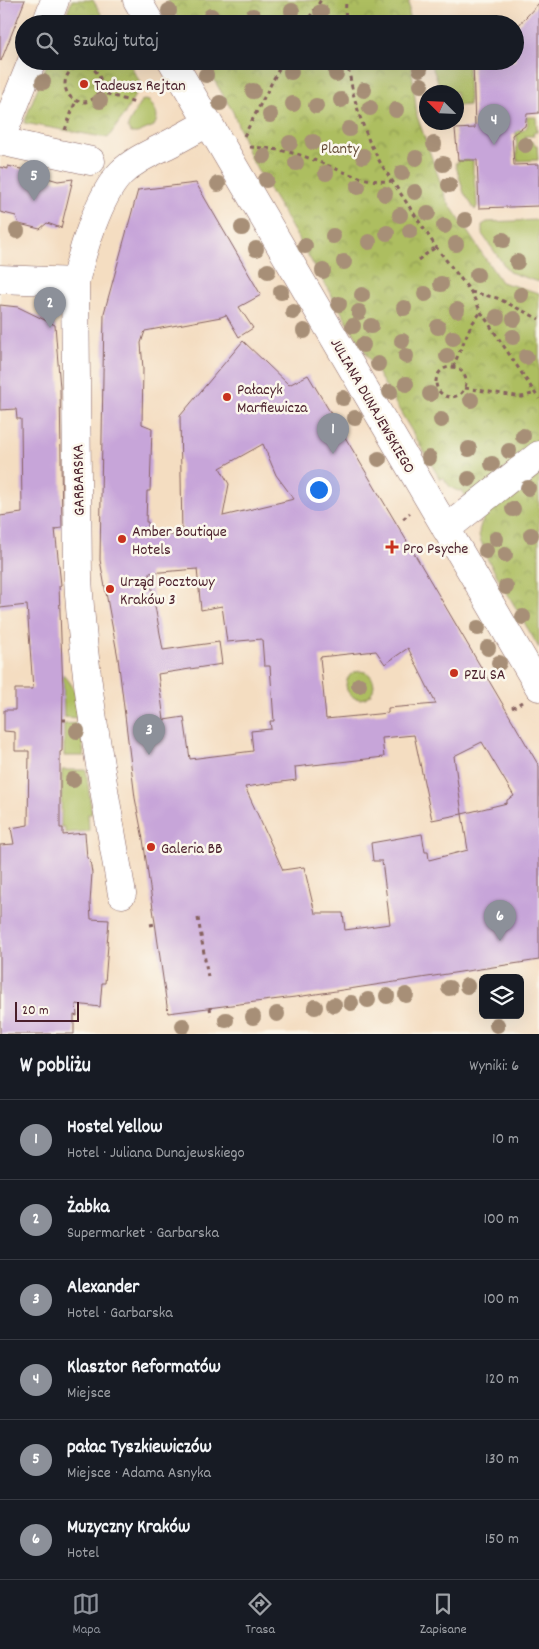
<!DOCTYPE html>
<html lang="pl">
<head>
<meta charset="utf-8">
<style>
	body { margin:0; font-family:Dekko,sans-serif; background:#20242c; color:#f1f3f6 }
	.controls { position:absolute; right:15px; bottom:15px; display:grid; overflow:hidden; border-radius:8px; box-shadow:0 5px 20px #0002 }
	.controls button { width:45px; height:45px; display:grid; place-items:center; padding:0; border:0; border-bottom:1px solid #363941; background:#171b24; color:#f1f3f6; font:25px sans-serif }
	.compass { position:absolute; left:419px; top:85px; width:45px; height:45px; border-radius:50%; background:#171b24; box-shadow:0 5px 20px #0002; rotate:294deg }
	.scale { position:absolute; left:15px; bottom:12px; width:64px; box-sizing:border-box; padding-left:5px; border:2px solid #4a1f2b; border-top:0; font-size:14px; line-height:18px; white-space:nowrap; color:#4a1f2b; -webkit-text-stroke:4px #fbf7ec; paint-order:stroke }
	.you { position:absolute; left:318px; top:489px; width:18px; height:18px; margin:-12px; border:4px solid #fff; border-radius:50%; background:#1a73e8; box-shadow:0 0 0 8px #1a73e833 }
	.badge { display:grid; place-items:center; width:32px; height:32px; border-radius:50%; background:#8c9099; color:#fff; font-size:16px; font-weight:700 }
	.pin { position:absolute; translate:-50% -41px; filter:drop-shadow(0 1px 2px #0008) }
	.pin::after { content:''; position:absolute; top:26px; width:18px; height:15px; background:inherit; clip-path:polygon(0 0,100% 0,50% 100%) }
	.list { margin:0; padding:0; list-style:none }
	h2 { display:flex; justify-content:space-between; align-items:center; height:65px; margin:0; padding:0 20px; font-size:21px }
	h2 small { font-size:16px; font-weight:400; color:#9ea1a6 }
	.list li { display:grid; grid-template-columns:32px 1fr auto; gap:15px; align-items:center; box-sizing:border-box; height:80px; padding:0 20px; border-top:1px solid #363941 }
	.list b { display:block; font-size:19px; white-space:nowrap }
	.list p { margin:0; font-size:16px; white-space:nowrap; color:#9ea1a6 }
	.list em { font-size:16px; font-style:normal; color:#9ea1a6 }
	.icon { flex:none; width:28px; height:28px; fill:none; stroke:currentColor; stroke-width:2; stroke-linecap:round; stroke-linejoin:round }
	.map { position:relative; flex:none; width:539px; height:1034px; overflow:hidden }
	.search { position:absolute; background:#171b24; box-shadow:0 5px 20px #0002; left:15px; right:15px; top:15px; height:55px; display:flex; align-items:center; gap:12px; box-sizing:border-box; padding:0 18px; border-radius:28px; color:#9ea1a6; font-size:19px }
	.sheet { height:545px; background:#171b24 }
	nav { display:flex; justify-content:space-around; align-items:center; box-sizing:border-box; height:70px; border-top:1px solid #363941; background:#171b24; font-size:14px; color:#9ea1a6 }
	nav a { display:grid; justify-items:center; gap:2px }
	nav .on { color:#8c9099 }
	.map>svg:first-child { display:block }
	.grass { fill:#adbe61; stroke:#7c6e46 }
	.park { fill:url(#park-crowns); stroke:#7c6e46 }
	.building { fill:#c7a5d9; fill-rule:evenodd }
	.lines { fill:none; stroke-linecap:round; stroke-linejoin:round }
	.minor-casing { stroke:#866260; stroke-width:29 }
	.path { stroke:#866260; stroke-width:3; stroke-dasharray:4 4; stroke-linecap:butt }
	.minor { stroke:#fff; stroke-width:28 }
	.tree { fill:#a78f77 }
	.poi-dot { fill:#c8321e; stroke:#fbf7ec; stroke-width:2 }
	.labels { text-anchor:middle; stroke-width:5; stroke-linejoin:round; paint-order:stroke }
	.poi-label { font-size:16px; fill:#4a1f2b; stroke:#fbf7ec; text-anchor:start }
	.park-label { font-size:16px; fill:#684f3b; stroke:#fbf7ec }
	.street-label { font-size:16px; fill:#4a1f2b; stroke:#fbf7ec }
</style>
</head>
<body>
<div class="map">
<svg width="539" height="1034" viewBox="0 0 539 1034">
	<defs>
		<pattern id="park-crowns" width="20" height="18" patternUnits="userSpaceOnUse" patternTransform="scale(1.25)"><rect width="20" height="18" fill="#adbe61"/><path d="M2 6a3 3 0 1 1 6 0M12 15a3 3 0 1 1 6 0" fill="none" stroke="#8f9a50"/></pattern>
	</defs>
	<rect width="100%" height="100%" fill="#fbf7ec"/>
	<filter id="ink" filterUnits="userSpaceOnUse"><feTurbulence type="fractalNoise" baseFrequency=".02" numOctaves="2"/><feDisplacementMap in="SourceGraphic" scale="10" xChannelSelector="R" yChannelSelector="G"/><feConvolveMatrix kernelMatrix="1 2 1 2 8 2 1 2 1" color-interpolation-filters="sRGB"/></filter>
	<filter id="wash" filterUnits="userSpaceOnUse"><feTurbulence type="fractalNoise" baseFrequency=".0096" numOctaves="4" result="noise"/><feDisplacementMap in="SourceGraphic" scale="20" xChannelSelector="R" yChannelSelector="G"/><feGaussianBlur stdDeviation="1.12" result="paint"/><feColorMatrix in="noise" values="0 0 0 0 0 0 0 0 0 0 0 0 0 0 0 0 0 1.4 0 .05"/><feComposite in="paint" operator="in"/></filter>
	<g filter="url(#wash)">
		<rect width="100%" height="100%" fill="#f4ddc1"/>
		<path class="grass" d="M 450,62 L 468,63 L 469,105 L 457,106 L 456,92 L 442,92 L 431,64 Z
			M 145,100 L 149,101 C 156,110 160,116 154,126 L 137,133 L 131,133 L 128,129 L 128,125 L 141,101 Z
			M 526,117 L 536,117 L 537,132 L 533,133 L 534,136 L 525,136 L 526,142 L 534,142 L 534,145 L 537,145 L 538,160 L 517,161 L 516,130 L 521,131 C 528,129 529,123 526,117 Z
			M 458,160 L 473,160 L 473,174 L 474,175 L 475,188 L 476,188 L 477,206 L 475,210 L 464,193 L 455,163 L 458,163 Z
			M 539,220 L 539,282 L 509,272 L 482,234 L 482,225 L 487,222 Z
			M346 685a14 14 0 1 1 28 0a14 14 0 1 1-28 0Z
			M 63,674 C 77,689 77,699 79,718 L 64,717 Z
			M 80,723 L 84,756 L 64,756 L 64,724 Z
			M 62,770 L 86,770 L 92,814 L 88,814 L 89,831 L 65,833 L 65,827 L 61,827 Z"/>
		<path class="park" d="M 72,0 L 93,0 L 107,24 L 63,24 Z
			M 167,0 L 409,0 L 409,24 L 181,24 Z
			M 48,61 L 128,61 L 141,84 L 124,115 L 108,138 L 24,123 Z
			M 203,61 L 411,61 L 417,116 L 447,201 L 501,282 L 539,293 L 539,648 L 485,555 C 483,539 474,538 483,520 L 462,491 C 452,491 448,485 443,477 L 440,479 L 250,157 L 233,112 Z"/>
		<g id="blocks">
			<path class="building" d="M 0,0 L 25,0 L 1,61 L 0,60 Z
				M 539,3 L 539,113 L 527,114 L 525,126 L 512,135 L 514,165 L 539,164 L 539,206 L 479,208 L 477,160 L 458,160 L 455,129 L 475,128 L 473,61 L 515,61 L 515,29 Z
				M 8,166 L 38,173 L 37,175 L 58,181 L 73,179 L 61,228 L 47,223 L 40,229 L 19,224 L 16,216 L 0,212 L 0,167 L 8,169 Z
				M 196,183 L 261,295 L 239,307 L 253,328 L 239,337 L 226,315 L 221,317 L 145,331 L 141,343 L 143,369 L 142,424 L 152,428 L 150,491 L 147,491 L 146,522 L 148,522 L 148,535 L 182,535 L 180,416 L 243,341 L 289,385 L 308,375 L 414,553 L 539,766 L 539,960 L 303,996 L 168,1013 L 143,839 L 135,798 L 118,658 L 100,560 L 104,313 L 138,190 ZM 263,444 L 276,475 L 294,499 L 223,516 L 229,484 L 220,468 ZM 197,569 L 201,610 L 222,606 L 227,642 L 262,639 L 264,666 L 270,666 L 274,721 L 270,721 L 271,729 L 251,731 L 253,751 L 190,759 L 184,717 L 164,720 L 158,674 L 222,664 L 219,642 L 163,650 L 149,573 ZM 408,648 L 436,704 L 388,708 L 388,713 L 326,719 L 320,657 L 376,651 L 385,664 ZM 414,735 L 432,820 L 462,814 L 468,850 L 429,860 L 428,852 L 425,852 L 422,834 L 371,843 L 373,861 L 382,861 L 390,924 L 345,930 L 343,913 L 315,913 L 304,867 L 283,870 L 245,787 L 296,780 L 295,767 L 384,757 L 382,738 ZM 482,742 L 514,796 L 507,800 L 507,803 L 462,814 L 454,756 Z
				M 0,305 L 18,307 L 55,325 L 60,388 L 62,528 L 55,529 L 61,585 L 59,586 L 63,689 L 62,751 L 60,752 L 60,828 L 63,828 L 63,835 L 85,833 L 87,858 L 90,860 L 92,873 L 90,903 L 91,919 L 109,920 L 107,945 L 108,945 L 105,983 L 102,983 L 100,1007 L 76,1004 L 77,1016 L 74,1015 L 74,1034 L 0,1034 L 0,845 L 14,844 L 11,828 L 28,825 L 29,751 L 15,751 L 15,732 L 4,731 L 4,710 L 15,710 L 15,689 L 33,689 L 27,605 L 0,608 L 0,516 L 22,513 L 21,419 L 17,419 L 16,409 L 0,410 Z"/>
		</g>
	</g>
	<g filter="url(#ink)">
		<use href="#blocks" fill-opacity="0" stroke="#866260" stroke-width="1"/>
		<g class="lines">
			<defs>
				<path id="minor" d="M 137,0 L 151,24
					M 46,24 L 55,0
					M 172,61 L 539,687
					M 0,141 L 91,161
					M 0,141 L 32,61
					M 0,279 L 75,282
					M 446,529 L 539,455
					M 122,894 C 104,790 84,684 78,578 L 75,282 C 82,252 99,195 121,173 C 134,160 151,153 167,145 C 181,138 194,130 208,123"/>
			</defs>
			<use href="#minor" class="minor-casing"/>
			<path class="path" d="M 107,24 L 108,21
				M 305,24 L 321,0
				M 345,24 L 346,0
				M 347,61 L 353,93 L 360,117 L 369,141 L 381,164 L 436,247 L 471,292 L 481,312 L 539,399
				M65 84a18 18 0 1 1 36 0a18 18 0 1 1-36 0Z
				M 90,67 L 92,61
				M 99,91 L 135,103
				M 65,130 L 76,100
				M 244,136 L 283,61
				M 250,147 C 267,148 283,150 300,155 C 328,164 362,184 392,181
				M 418,260 L 436,247
				M 471,292 L 497,298 L 539,319
				M 453,367 L 471,325 L 481,312
				M436 382a15 15 0 1 1 30 0a15 15 0 1 1-30 0Z
				M 465,388 L 522,397 L 535,393
				M 403,519 L 410,513
				M 512,708 L 522,702
				M 62,720 L 70,720
				M 198,918 L 208,977
				M 150,925 L 155,924
				M 210,1007 L 211,1015"/>
			<use href="#minor" class="minor"/>
		</g>
		<g class="tree">
			<circle cx="169" cy="11" r="8"/>
			<circle cx="292" cy="11" r="8"/>
			<circle cx="321" cy="12" r="8"/>
			<circle cx="211" cy="16" r="8"/>
			<circle cx="253" cy="16" r="8"/>
			<circle cx="420" cy="69" r="8"/>
			<circle cx="291" cy="72" r="8"/>
			<circle cx="336" cy="74" r="8"/>
			<circle cx="206" cy="75" r="8"/>
			<circle cx="43" cy="82" r="8"/>
			<circle cx="421" cy="85" r="8"/>
			<circle cx="364" cy="90" r="8"/>
			<circle cx="253" cy="91" r="8"/>
			<circle cx="341" cy="100" r="8"/>
			<circle cx="100" cy="101" r="8"/>
			<circle cx="220" cy="103" r="8"/>
			<circle cx="293" cy="104" r="8"/>
			<circle cx="316" cy="106" r="8"/>
			<circle cx="370" cy="108" r="8"/>
			<circle cx="396" cy="110" r="8"/>
			<circle cx="270" cy="115" r="8"/>
			<circle cx="349" cy="129" r="8"/>
			<circle cx="313" cy="142" r="8"/>
			<circle cx="290" cy="143" r="8"/>
			<circle cx="434" cy="144" r="8"/>
			<circle cx="525" cy="145" r="8"/>
			<circle cx="264" cy="156" r="8"/>
			<circle cx="363" cy="156" r="8"/>
			<circle cx="416" cy="158" r="8"/>
			<circle cx="296" cy="163" r="8"/>
			<circle cx="443" cy="164" r="8"/>
			<circle cx="326" cy="173" r="8"/>
			<circle cx="402" cy="173" r="8"/>
			<circle cx="266" cy="180" r="8"/>
			<circle cx="218" cy="184" r="8"/>
			<circle cx="449" cy="185" r="8"/>
			<circle cx="358" cy="187" r="8"/>
			<circle cx="415" cy="192" r="8"/>
			<circle cx="385" cy="194" r="8"/>
			<circle cx="428" cy="213" r="8"/>
			<circle cx="400" cy="215" r="8"/>
			<circle cx="465" cy="220" r="8"/>
			<circle cx="444" cy="226" r="8"/>
			<circle cx="242" cy="228" r="8"/>
			<circle cx="17" cy="231" r="8"/>
			<circle cx="410" cy="231" r="8"/>
			<circle cx="387" cy="233" r="8"/>
			<circle cx="333" cy="236" r="8"/>
			<circle cx="503" cy="240" r="8"/>
			<circle cx="369" cy="242" r="8"/>
			<circle cx="456" cy="244" r="8"/>
			<circle cx="305" cy="246" r="8"/>
			<circle cx="256" cy="249" r="8"/>
			<circle cx="344" cy="262" r="8"/>
			<circle cx="517" cy="262" r="8"/>
			<circle cx="268" cy="271" r="8"/>
			<circle cx="323" cy="271" r="8"/>
			<circle cx="477" cy="275" r="8"/>
			<circle cx="441" cy="284" r="8"/>
			<circle cx="281" cy="292" r="8"/>
			<circle cx="425" cy="294" r="8"/>
			<circle cx="362" cy="295" r="8"/>
			<circle cx="521" cy="295" r="8"/>
			<circle cx="339" cy="304" r="8"/>
			<circle cx="404" cy="308" r="8"/>
			<circle cx="457" cy="310" r="8"/>
			<circle cx="293" cy="312" r="8"/>
			<circle cx="359" cy="312" r="8"/>
			<circle cx="497" cy="317" r="8"/>
			<circle cx="514" cy="319" r="8"/>
			<circle cx="353" cy="326" r="8"/>
			<circle cx="371" cy="326" r="8"/>
			<circle cx="438" cy="327" r="8"/>
			<circle cx="304" cy="331" r="8"/>
			<circle cx="513" cy="337" r="8"/>
			<circle cx="453" cy="338" r="8"/>
			<circle cx="402" cy="341" r="8"/>
			<circle cx="363" cy="345" r="8"/>
			<circle cx="406" cy="356" r="8"/>
			<circle cx="447" cy="356" r="8"/>
			<circle cx="526" cy="357" r="8"/>
			<circle cx="378" cy="364" r="8"/>
			<circle cx="406" cy="384" r="8"/>
			<circle cx="390" cy="392" r="8"/>
			<circle cx="430" cy="394" r="8"/>
			<circle cx="343" cy="398" r="8"/>
			<circle cx="471" cy="400" r="8"/>
			<circle cx="355" cy="418" r="8"/>
			<circle cx="441" cy="420" r="8"/>
			<circle cx="523" cy="436" r="8"/>
			<circle cx="469" cy="449" r="8"/>
			<circle cx="509" cy="451" r="8"/>
			<circle cx="429" cy="458" r="8"/>
			<circle cx="379" cy="459" r="8"/>
			<circle cx="492" cy="464" r="8"/>
			<circle cx="469" cy="479" r="8"/>
			<circle cx="528" cy="488" r="8"/>
			<circle cx="513" cy="509" r="8"/>
			<circle cx="531" cy="535" r="8"/>
			<circle cx="496" cy="539" r="8"/>
			<circle cx="486" cy="551" r="8"/>
			<circle cx="505" cy="555" r="8"/>
			<circle cx="506" cy="587" r="8"/>
			<circle cx="523" cy="617" r="8"/>
			<circle cx="478" cy="628" r="8"/>
			<circle cx="488" cy="648" r="8"/>
			<circle cx="499" cy="663" r="8"/>
			<circle cx="359" cy="685" r="8"/>
			<circle cx="77" cy="731" r="8"/>
			<circle cx="73" cy="780" r="8"/>
			<circle cx="467" cy="986" r="8"/>
			<circle cx="449" cy="988" r="8"/>
			<circle cx="406" cy="995" r="8"/>
			<circle cx="387" cy="996" r="8"/>
			<circle cx="368" cy="1000" r="8"/>
			<circle cx="351" cy="1003" r="8"/>
			<circle cx="334" cy="1005" r="8"/>
			<circle cx="315" cy="1007" r="8"/>
			<circle cx="277" cy="1014" r="8"/>
			<circle cx="253" cy="1017" r="8"/>
			<circle cx="226" cy="1020" r="8"/>
			<circle cx="497" cy="1025" r="8"/>
			<circle cx="183" cy="1026" r="8"/>
		</g>
	</g>
	<g class="poi-dot">
		<circle cx="84" cy="84" r="5"/>
		<circle cx="227" cy="397" r="5"/>
		<circle cx="122" cy="539" r="5"/>
		<path d="M389.5 539.5h5v5h5v5h-5v5h-5v-5h-5v-5h5z"/>
		<circle cx="110" cy="589" r="5"/>
		<circle cx="454" cy="673" r="5"/>
		<circle cx="151" cy="847" r="5"/>
	</g>
	<g class="labels">
		<g class="poi-label">
			<text x="94" y="90">Tadeusz Rejtan</text>
			<text x="237" y="394">Pałacyk<tspan x="237" dy="18">Marfiewicza</tspan></text>
			<text x="132" y="536">Amber Boutique<tspan x="132" dy="18">Hotels</tspan></text>
			<text x="403" y="553">Pro Psyche</text>
			<text x="120" y="586">Urząd Pocztowy<tspan x="120" dy="18">Kraków 3</tspan></text>
			<text x="464" y="679">PZU SA</text>
			<text x="161" y="853">Galeria BB</text>
		</g>
		<g class="park-label">
			<text x="340" y="153">Planty</text>
		</g>
		<g class="street-label">
			<text transform="translate(374 405) rotate(60)" y="6">JULIANA DUNAJEWSKIEGO</text>
			<text transform="translate(77 480) rotate(-91)" y="6">GARBARSKA</text>
		</g>
	</g>
</svg>
<div class="controls">
<button><svg class="icon" aria-label="layers" viewBox="0 0 24 24"><path d="M12 4l9 5-9 5-9-5zM3 14l9 5 9-5"/></svg></button>
</div>
<svg class="compass" viewBox="-18 -18 36 36"><path d="M0-13l5 13h-10z" fill="#e53935"/><path d="M0 13l5-13h-10z" fill="#9ea1a6"/></svg>
<div class="scale">20 m</div>
<div class="you"></div>
<div class="pin badge" style="left:333px;top:454px">1</div>
<div class="pin badge" style="left:50px;top:328px">2</div>
<div class="pin badge" style="left:149px;top:755px">3</div>
<div class="pin badge" style="left:494px;top:145px">4</div>
<div class="pin badge" style="left:34px;top:201px">5</div>
<div class="pin badge" style="left:500px;top:941px">6</div>
<div class="search"><svg class="icon" aria-label="search" viewBox="0 0 24 24"><circle cx="10" cy="10" r="6"/><path d="M15 15l6 6"/></svg>Szukaj tutaj</div>
</div>
<section class="sheet">
<h2>W pobliżu<small>Wyniki: 6</small></h2>
<ul class="list">
<li><span class="badge">1</span><div><b>Hostel Yellow</b><p>Hotel · Juliana Dunajewskiego</p></div><em>10 m</em></li>
<li><span class="badge">2</span><div><b>Żabka</b><p>Supermarket · Garbarska</p></div><em>100 m</em></li>
<li><span class="badge">3</span><div><b>Alexander</b><p>Hotel · Garbarska</p></div><em>100 m</em></li>
<li><span class="badge">4</span><div><b>Klasztor Reformatów</b><p>Miejsce</p></div><em>120 m</em></li>
<li><span class="badge">5</span><div><b>pałac Tyszkiewiczów</b><p>Miejsce · Adama Asnyka</p></div><em>130 m</em></li>
<li><span class="badge">6</span><div><b>Muzyczny Kraków</b><p>Hotel</p></div><em>150 m</em></li>
</ul>
</section>
<nav>
<a class="on"><svg class="icon" aria-label="map" viewBox="0 0 24 24"><path d="M3 6l6-2 6 2 6-2v14l-6 2-6-2-6 2zM9 4v14M15 6v14"/></svg>Mapa</a>
<a><svg class="icon" aria-label="directions" viewBox="0 0 24 24"><path d="M12 3l9 9-9 9-9-9zM9 14v-3h6M13 9l2 2-2 2"/></svg>Trasa</a>
<a><svg class="icon" aria-label="saved" viewBox="0 0 24 24"><path d="M7 4h10v16l-5-4-5 4z"/></svg>Zapisane</a>
</nav>
</body>
</html>
